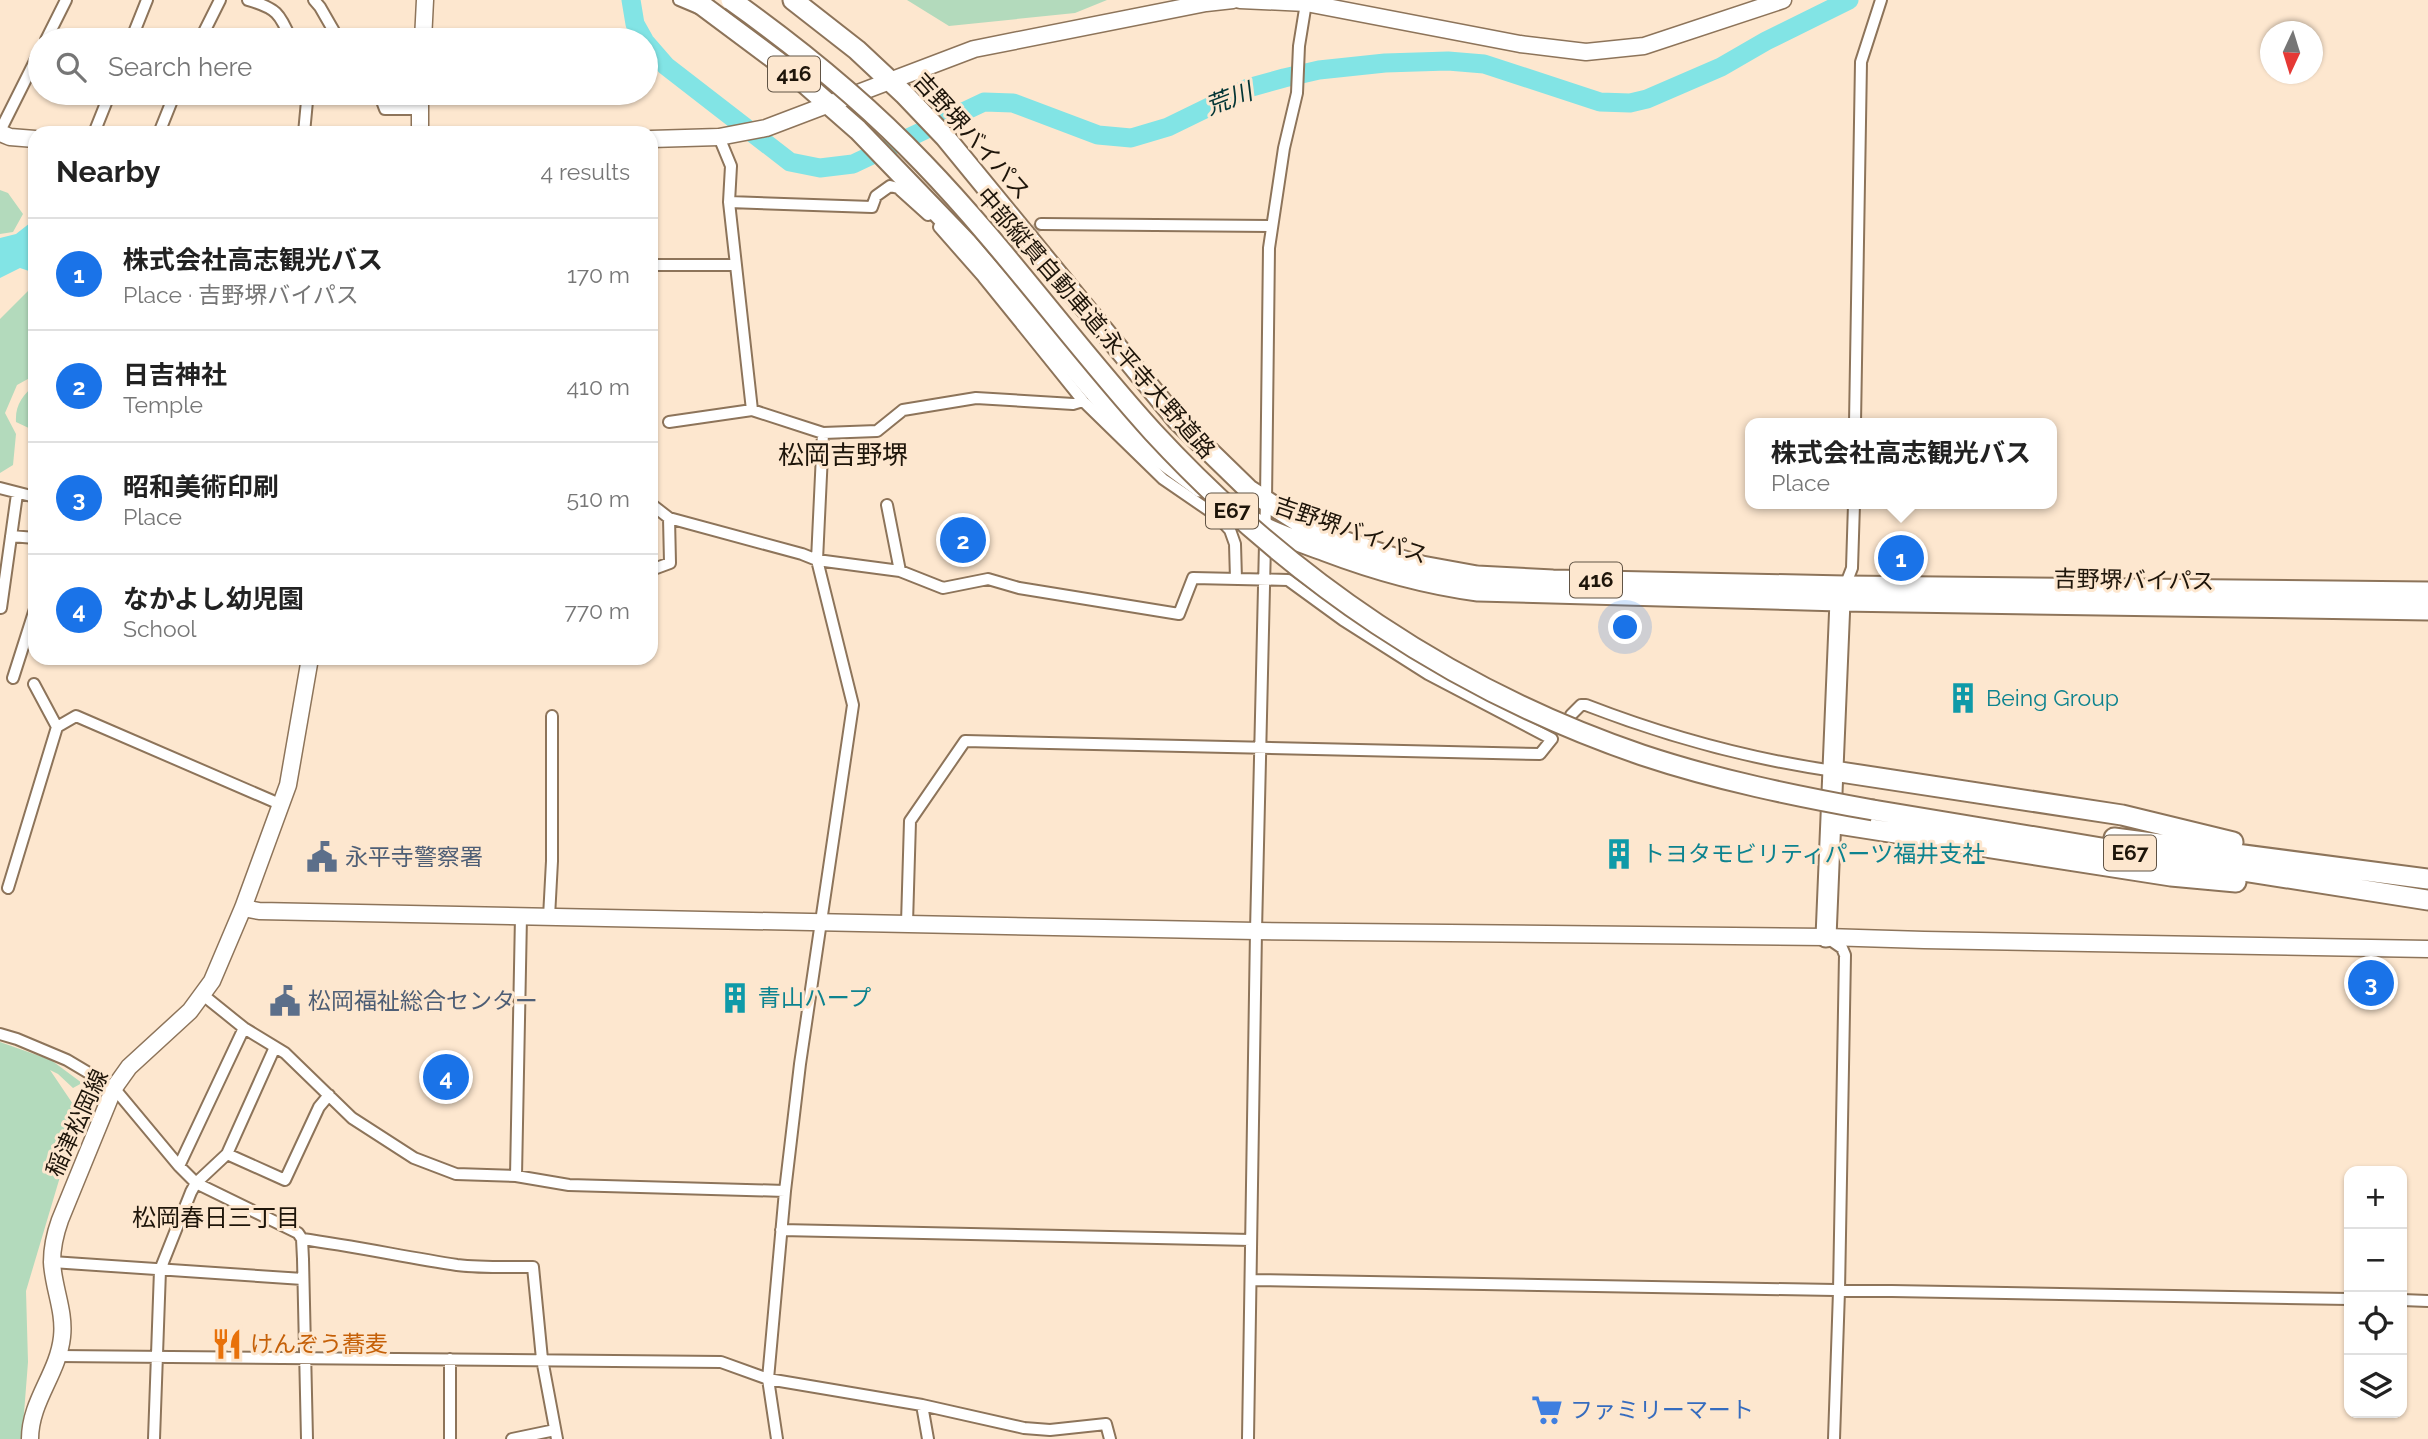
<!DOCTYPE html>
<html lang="en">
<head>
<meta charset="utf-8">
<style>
	body { margin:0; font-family:Raleway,"Noto Sans JP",sans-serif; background:#f6f6f6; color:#222 }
	.controls { position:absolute; right:21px; bottom:21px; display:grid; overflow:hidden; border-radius:14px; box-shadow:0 2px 5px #0004 }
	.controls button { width:63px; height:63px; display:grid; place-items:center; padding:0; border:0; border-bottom:2px solid #e0e0e0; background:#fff; color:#222; font:35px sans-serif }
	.compass { position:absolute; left:2260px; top:21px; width:63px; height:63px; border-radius:50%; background:#fff; box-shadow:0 2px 5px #0004; rotate:184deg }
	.you { position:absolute; left:1626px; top:628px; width:24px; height:24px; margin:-18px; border:5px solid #fff; border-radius:50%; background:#1a73e8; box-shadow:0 0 0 10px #1a73e833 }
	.badge { display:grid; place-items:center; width:46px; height:46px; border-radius:50%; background:#1a73e8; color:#fff; font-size:23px; font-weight:700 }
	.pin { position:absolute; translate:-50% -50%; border:4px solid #fff; box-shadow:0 2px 7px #0006 }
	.popup { position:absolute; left:1745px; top:418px; width:312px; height:91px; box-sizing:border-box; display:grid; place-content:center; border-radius:14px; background:#fff; filter:drop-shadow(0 2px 5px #0005); font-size:23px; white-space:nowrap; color:#767676 }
	.popup b { font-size:26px; color:#222 }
	.popup::after { content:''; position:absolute; left:50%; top:100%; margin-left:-14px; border:14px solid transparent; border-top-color:#fff }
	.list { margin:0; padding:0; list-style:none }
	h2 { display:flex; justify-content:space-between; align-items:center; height:91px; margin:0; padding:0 28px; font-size:30px }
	h2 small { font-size:23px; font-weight:400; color:#767676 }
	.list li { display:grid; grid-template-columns:46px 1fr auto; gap:21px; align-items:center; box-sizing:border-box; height:112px; padding:0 28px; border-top:2px solid #e0e0e0 }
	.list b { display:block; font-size:26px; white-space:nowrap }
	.list p { margin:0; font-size:23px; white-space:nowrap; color:#767676 }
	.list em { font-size:23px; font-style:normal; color:#767676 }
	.icon { flex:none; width:38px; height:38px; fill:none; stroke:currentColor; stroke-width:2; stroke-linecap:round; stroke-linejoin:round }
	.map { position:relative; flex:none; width:2428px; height:1439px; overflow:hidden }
	.search { position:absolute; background:#fff; box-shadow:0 2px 5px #0004; left:28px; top:28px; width:630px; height:77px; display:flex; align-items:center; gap:18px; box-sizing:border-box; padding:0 24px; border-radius:38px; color:#767676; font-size:26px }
	.panel { position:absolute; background:#fff; box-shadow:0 2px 5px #0004; left:28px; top:126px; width:630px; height:539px; border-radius:21px }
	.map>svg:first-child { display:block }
	.green { fill:#b3dabc }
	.water { fill:#82e4e5 }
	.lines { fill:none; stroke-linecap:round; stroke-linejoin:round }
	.river { stroke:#82e4e5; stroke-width:19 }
	.street-tunnel { stroke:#dcc8b1; stroke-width:10; stroke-dasharray:10 5; stroke-linecap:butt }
	.street-casing { stroke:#8d745a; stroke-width:14 }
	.secondary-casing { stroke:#8d745a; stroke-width:19 }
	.highway-casing { stroke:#8d745a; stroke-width:23 }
	.street { stroke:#fff; stroke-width:10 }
	.secondary { stroke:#fff; stroke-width:16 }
	.highway { stroke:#fff; stroke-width:19 }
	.highway-bridge-casing { stroke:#8d745a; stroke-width:23; stroke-linecap:butt }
	.highway-bridge { stroke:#fff; stroke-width:19 }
	.labels { text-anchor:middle; stroke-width:6; stroke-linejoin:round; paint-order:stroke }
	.shield { fill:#fde7cf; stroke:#615445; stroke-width:2 }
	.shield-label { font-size:21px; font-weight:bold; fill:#1e150a }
	.street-label { font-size:23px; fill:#1e150a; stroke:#fde7cf }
	.culture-label { font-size:23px; fill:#0d838f; stroke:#fde7cf; text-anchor:start }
	.service-label { font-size:23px; fill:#4e5e75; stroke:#fde7cf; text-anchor:start }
	.food-label { font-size:23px; fill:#c56008; stroke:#fde7cf; text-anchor:start }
	.shop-label { font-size:23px; fill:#366cbe; stroke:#fde7cf; text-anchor:start }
	.water-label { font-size:24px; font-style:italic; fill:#033535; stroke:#fde7cf }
	.neighbourhood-label { font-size:24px; fill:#1e150a; stroke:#fde7cf }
	.quarter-label { font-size:26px; fill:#1e150a; stroke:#fde7cf }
</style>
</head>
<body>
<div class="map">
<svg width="2428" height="1439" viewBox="0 0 2428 1439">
	<rect width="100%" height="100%" fill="#fde7cf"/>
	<path class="green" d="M 907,0 L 1107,0 L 1075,13 L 949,26 Z
		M 0,190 L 8,193 L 23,214 L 13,232 L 0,234 Z
		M 35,289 L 35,375 L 17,385 L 5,413 L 16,434 L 13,465 L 0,473 L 0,319 L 28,291 Z
		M 35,384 L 35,431 L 16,422 C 15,404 23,396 35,384 Z
		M 0,1042 L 51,1060 L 82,1083 L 73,1088 L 58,1074 L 50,1070 L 79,1113 L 26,1291 L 28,1362 L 22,1439 L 0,1439 Z"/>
	<path class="water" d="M 30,223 L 35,227 L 35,273 L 20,268 L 0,278 L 0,238 L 16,234 Z"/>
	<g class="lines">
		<path class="river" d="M 631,0 L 635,24 L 644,40
			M 646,43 L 666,66 L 790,162 L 820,168 L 853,164 L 984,102 L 1013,103 L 1098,135 L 1131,138 L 1168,127 L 1248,88 L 1284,78 L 1319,70 L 1385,63 L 1448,61 L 1484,64 L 1600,102 L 1630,103 L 1647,99 L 1721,67 L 1766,41 L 1849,0"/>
		<path class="street-tunnel" d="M 988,273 L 1041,224"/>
		<defs>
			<path id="street" d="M 248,0 C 276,8 280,13 291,40
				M 314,0 L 320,7 L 339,40
				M 679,0 L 698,8
				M 46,40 L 66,0
				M 131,40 L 147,0
				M 200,40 L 220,0
				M 222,93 L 241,96 L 305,93
				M 379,93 L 385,109 L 420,109
				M 0,131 L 40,51
				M 94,133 L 110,93
				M 159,133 L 175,93
				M 304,133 L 307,101 L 305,93
				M 719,137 L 731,166 L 729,202 L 752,410
				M 729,202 L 872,207 L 876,196 L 890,186 L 898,188 L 928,215
				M 1041,224 L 1270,226
				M 939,227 L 983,277 L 1083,401 L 1163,479 L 1217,516 L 1230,530 L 1235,544 L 1236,579
				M 651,265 L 736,265
				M 669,422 L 752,410 L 823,433 L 877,431 L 903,410 L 976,398 L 1073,404 L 1083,401
				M 1855,423 L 1861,62 L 1881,0
				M 0,488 L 35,497
				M 651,504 L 669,518 L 802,554 L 817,560 L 900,571 L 943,588 L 988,579 L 1019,588 L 1179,614 L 1193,578 L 1288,580 L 1343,620 L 1428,674 L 1552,739 L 1540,754 L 965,741 L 910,821 L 907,923
				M 887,505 L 900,571
				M 11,536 L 35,538
				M 651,570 L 670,563 L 669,518
				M 1845,586 L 1852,568 L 1854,504
				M 1,608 L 17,494
				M 13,678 L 35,609
				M 34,684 L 57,727
				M 1571,715 L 1581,705 L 1586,705 C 1666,736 1750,759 1834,771
				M 8,888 L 57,727 L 76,716 L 282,805
				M 549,917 L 552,861 L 552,716
				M 1826,937 L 1842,948 L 1845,955 L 1839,1291 L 1834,1439
				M 203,995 L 244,1028 L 285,1053 L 352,1118 L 414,1158 L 456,1174 L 516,1176 L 569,1185 L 785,1191
				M 0,1034 L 17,1039 L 67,1060 L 114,1088 L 179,1166 L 196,1183 L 298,1233 L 302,1239 L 303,1259 L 307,1439
				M 227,1154 L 285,1180 L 319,1107 L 329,1095
				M 179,1166 L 244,1028
				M 516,1176 L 521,916
				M 781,1230 L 1251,1240
				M 302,1239 C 354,1246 405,1257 457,1265 C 482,1268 508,1267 533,1267 L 542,1359 L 557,1439
				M 52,1262 L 303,1279
				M 1251,1280 L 2349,1299
				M 2402,1300 L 2428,1301
				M 58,1356 L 721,1362 L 768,1379 L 922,1405 L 1024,1428 L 1050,1430 L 1106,1424 L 1110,1439
				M 450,1359 L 450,1439
				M 922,1405 L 928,1439
				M 154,1439 L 160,1270 L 191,1192 L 196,1183 L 227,1154 L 275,1047
				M 512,1439 L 555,1430
				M 777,1439 L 768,1379 L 785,1191 L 800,1064 L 853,705 L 817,560 L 823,433
				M 1248,1439 L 1256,931 L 1266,501 L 1269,248 L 1284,148 L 1297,93 L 1299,46 L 1306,3"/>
			<path id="secondary" d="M 1240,0 L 1306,3 L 1520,44 L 1586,52 L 1644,46 L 1783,0
				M 423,40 L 425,0
				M 0,133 L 10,137 L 35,139
				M 420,133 L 420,93
				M 651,139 L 719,137 L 766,128 L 974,49 L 1206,3 L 1233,0
				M 243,908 L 259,911 L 1256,931 L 1826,937 L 1924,940 L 2428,949
				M 30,1439 C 30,1401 58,1374 62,1337 C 65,1311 53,1287 52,1262 C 52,1247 55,1234 60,1220 L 114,1088 L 129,1067 L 190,1011 L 212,981 L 243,908 L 288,785 L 310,658"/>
			<path id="highway" d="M 695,0 L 793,73 L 858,130 L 966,242 L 1123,425 L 1150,450 L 1200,487
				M 793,0 L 857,50 L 904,94 L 945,137 L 1177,420 L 1249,490 L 1296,520 L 1343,541 L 1394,558 L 1422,566 L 1477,576 L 1553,580 L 1845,586 L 2428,592
				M 1245,517 C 1270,532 1298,541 1325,551 C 1375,570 1425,584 1478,591 L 1840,601 L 2428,610
				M 1834,771 L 2122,815 L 2233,842
				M 1873,810 L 2173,860 L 2428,900
				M 1832,823 L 2171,876 L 2236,882
				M 2114,838 L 2428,879
				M 1826,937 L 1840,601 L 1844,589"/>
		</defs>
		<use href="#street" class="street-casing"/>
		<use href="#secondary" class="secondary-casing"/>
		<use href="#highway" class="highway-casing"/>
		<use href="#street" class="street"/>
		<use href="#secondary" class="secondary"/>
		<use href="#highway" class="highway"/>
		<defs>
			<path id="highway-bridge" d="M 731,0 C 800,49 865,102 923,163 C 1005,248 1074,345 1153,432 C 1288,578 1453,691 1642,755 C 1717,780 1795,796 1873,810"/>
		</defs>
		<use href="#highway-bridge" class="highway-bridge-casing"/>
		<use href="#highway-bridge" class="highway-bridge"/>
	</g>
	<defs>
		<symbol id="building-bare" viewBox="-9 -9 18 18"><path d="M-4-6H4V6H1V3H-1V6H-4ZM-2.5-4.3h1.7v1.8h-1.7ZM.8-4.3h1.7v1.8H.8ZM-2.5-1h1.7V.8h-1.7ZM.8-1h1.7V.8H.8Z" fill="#0f9aa8" stroke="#fde7cf" stroke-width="2.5" paint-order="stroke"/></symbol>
		<symbol id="civic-bare" viewBox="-9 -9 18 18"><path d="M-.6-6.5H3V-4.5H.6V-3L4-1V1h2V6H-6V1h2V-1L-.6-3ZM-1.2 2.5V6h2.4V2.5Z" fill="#5c6f8a" stroke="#fde7cf" stroke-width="2.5" paint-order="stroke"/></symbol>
		<symbol id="restaurant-bare" viewBox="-9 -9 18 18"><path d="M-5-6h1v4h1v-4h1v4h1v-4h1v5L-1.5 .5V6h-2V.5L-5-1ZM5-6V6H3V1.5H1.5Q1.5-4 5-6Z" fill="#e8710a" stroke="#fde7cf" stroke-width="2.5" paint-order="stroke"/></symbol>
		<symbol id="supermarket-bare" viewBox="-9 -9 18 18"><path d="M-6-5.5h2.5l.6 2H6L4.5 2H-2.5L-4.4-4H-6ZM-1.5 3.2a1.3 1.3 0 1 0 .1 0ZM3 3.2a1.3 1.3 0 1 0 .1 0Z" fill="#3f7fe0" stroke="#fde7cf" stroke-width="2.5" paint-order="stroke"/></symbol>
	</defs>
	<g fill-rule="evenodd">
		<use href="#building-bare" x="1941" y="676" width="44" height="44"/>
		<use href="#building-bare" x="1597" y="832" width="44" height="44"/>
		<use href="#civic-bare" x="300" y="835" width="44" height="44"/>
		<use href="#building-bare" x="713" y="976" width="44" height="44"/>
		<use href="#civic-bare" x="263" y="979" width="44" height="44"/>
		<use href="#restaurant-bare" x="205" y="1322" width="44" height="44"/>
		<use href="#supermarket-bare" x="1525" y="1388" width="44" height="44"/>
	</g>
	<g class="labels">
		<g class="shield">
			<rect x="768" y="56.5" width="52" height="35" rx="5"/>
			<rect x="1206" y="493.5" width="52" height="35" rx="5"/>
			<rect x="1570" y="562.5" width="52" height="35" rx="5"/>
			<rect x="2104" y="835.5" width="52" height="35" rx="5"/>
		</g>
		<g class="shield-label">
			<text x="794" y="81">416</text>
			<text x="1232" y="518">E67</text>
			<text x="1596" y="587">416</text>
			<text x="2130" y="860">E67</text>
		</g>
		<g class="street-label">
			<text transform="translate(972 136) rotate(48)" y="8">吉野堺バイパス</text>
			<text transform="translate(1096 323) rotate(49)" y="8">中部縦貫自動車道;永平寺大野道路</text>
			<text transform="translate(1351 530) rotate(19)" y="8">吉野堺バイパス</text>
			<text transform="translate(2134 580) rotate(1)" y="8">吉野堺バイパス</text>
			<text transform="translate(77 1123) rotate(-65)" y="8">稲津松岡線</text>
		</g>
		<g class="culture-label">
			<text x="1986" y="706">Being Group</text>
			<text x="1642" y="862">トヨタモビリティパーツ福井支社</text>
			<text x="758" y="1006">青山ハープ</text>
		</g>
		<g class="service-label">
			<text x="345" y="865">永平寺警察署</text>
			<text x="308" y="1009">松岡福祉総合センター</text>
		</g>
		<g class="food-label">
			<text x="250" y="1352">けんぞう蕎麦</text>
		</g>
		<g class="shop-label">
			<text x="1570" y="1418">ファミリーマート</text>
		</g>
		<g class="water-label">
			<text transform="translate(1229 99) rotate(-21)" y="8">荒川</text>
		</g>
		<g class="neighbourhood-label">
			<text x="216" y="1226">松岡春日三丁目</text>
		</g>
		<g class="quarter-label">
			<text x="843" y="464">松岡吉野堺</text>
		</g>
	</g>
</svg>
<div class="controls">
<button>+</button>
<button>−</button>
<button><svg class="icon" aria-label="locate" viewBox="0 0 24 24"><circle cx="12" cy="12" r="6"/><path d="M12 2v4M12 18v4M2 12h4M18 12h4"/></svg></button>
<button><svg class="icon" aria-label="layers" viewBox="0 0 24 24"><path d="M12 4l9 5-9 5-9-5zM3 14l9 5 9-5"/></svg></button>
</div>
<svg class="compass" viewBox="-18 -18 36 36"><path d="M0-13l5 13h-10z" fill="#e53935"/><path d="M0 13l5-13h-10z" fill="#767676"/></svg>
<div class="you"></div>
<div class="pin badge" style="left:1901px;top:558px">1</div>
<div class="popup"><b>株式会社高志観光バス</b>Place</div>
<div class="pin badge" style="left:963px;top:540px">2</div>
<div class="pin badge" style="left:2371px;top:983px">3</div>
<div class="pin badge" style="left:446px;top:1077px">4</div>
<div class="search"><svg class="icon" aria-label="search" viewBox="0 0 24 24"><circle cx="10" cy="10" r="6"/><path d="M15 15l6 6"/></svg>Search here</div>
<section class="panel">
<h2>Nearby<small>4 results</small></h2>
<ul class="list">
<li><span class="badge">1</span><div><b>株式会社高志観光バス</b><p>Place · 吉野堺バイパス</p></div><em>170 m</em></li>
<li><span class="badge">2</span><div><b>日吉神社</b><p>Temple</p></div><em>410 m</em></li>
<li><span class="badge">3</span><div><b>昭和美術印刷</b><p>Place</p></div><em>510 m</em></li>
<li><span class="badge">4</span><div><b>なかよし幼児園</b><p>School</p></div><em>770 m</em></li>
</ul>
</section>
</div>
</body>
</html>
